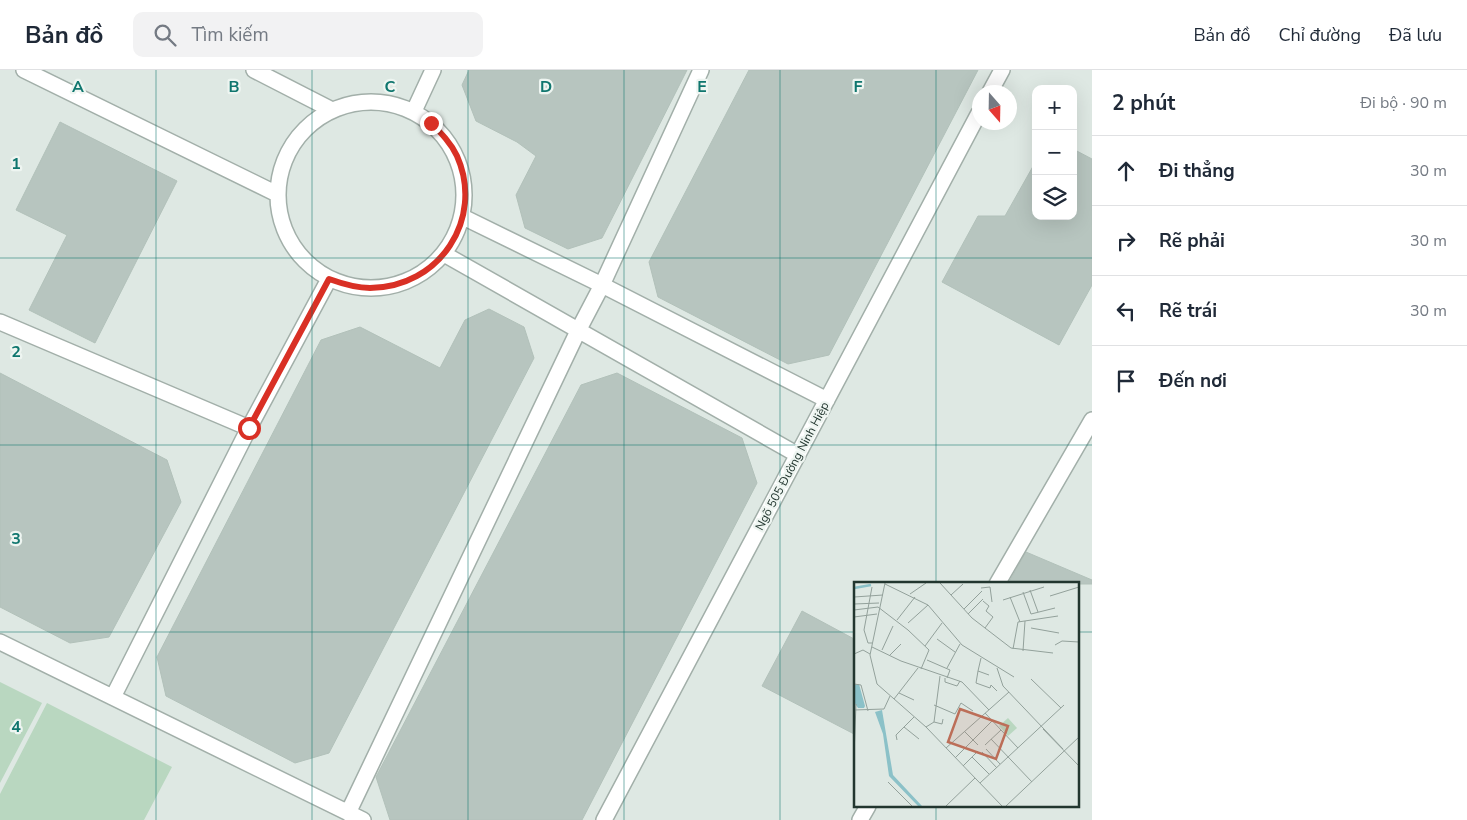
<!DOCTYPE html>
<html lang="vi">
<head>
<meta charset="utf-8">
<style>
	body { margin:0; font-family:"Nunito Sans",sans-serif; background:#f2f2f3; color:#1f2937 }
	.controls { position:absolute; right:15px; top:15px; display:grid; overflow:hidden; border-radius:10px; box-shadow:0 5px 20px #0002 }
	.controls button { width:45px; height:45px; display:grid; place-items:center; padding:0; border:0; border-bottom:1px solid #e0e1e3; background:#fff; color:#1f2937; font:25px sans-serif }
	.compass { position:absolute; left:972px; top:15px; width:45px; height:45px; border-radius:50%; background:#fff; box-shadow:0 5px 20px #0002; rotate:160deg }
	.stop { position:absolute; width:15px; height:15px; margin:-11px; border:4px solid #d93025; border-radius:50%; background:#fff }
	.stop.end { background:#d93025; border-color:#fff; box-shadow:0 1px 5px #0008 }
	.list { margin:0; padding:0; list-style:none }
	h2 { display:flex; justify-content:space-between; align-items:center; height:65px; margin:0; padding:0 20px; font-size:21px }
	h2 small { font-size:16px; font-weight:400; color:#747a83 }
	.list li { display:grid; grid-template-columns:32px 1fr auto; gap:15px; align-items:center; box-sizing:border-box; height:70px; padding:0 20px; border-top:1px solid #e0e1e3 }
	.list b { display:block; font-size:19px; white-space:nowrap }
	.list em { font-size:16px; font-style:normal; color:#747a83 }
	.icon { flex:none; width:28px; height:28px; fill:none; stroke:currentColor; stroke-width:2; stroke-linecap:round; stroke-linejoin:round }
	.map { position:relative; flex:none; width:1092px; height:750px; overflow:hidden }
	header { display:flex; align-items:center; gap:30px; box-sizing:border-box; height:70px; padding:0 25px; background:#fff; border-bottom:1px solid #e0e1e3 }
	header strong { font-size:24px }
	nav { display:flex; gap:28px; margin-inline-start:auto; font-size:18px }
	.search { width:350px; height:45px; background:#f2f2f3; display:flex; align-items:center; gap:12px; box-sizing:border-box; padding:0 18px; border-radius:10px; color:#747a83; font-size:19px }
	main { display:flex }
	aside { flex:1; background:#fff }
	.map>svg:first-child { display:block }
	.green { fill:#b9d7c0 }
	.building { fill:#b7c5bf; stroke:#b2c1ba }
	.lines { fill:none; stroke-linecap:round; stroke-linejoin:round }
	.minor-casing { stroke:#a2afa9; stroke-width:18 }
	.minor { stroke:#fff; stroke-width:15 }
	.route { stroke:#d93025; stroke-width:6 }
	.grid { fill:none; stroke:#0f766e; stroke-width:1; stroke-opacity:0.55 }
	.labels { text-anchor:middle; stroke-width:4.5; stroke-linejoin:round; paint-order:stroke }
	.street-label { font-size:12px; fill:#22362f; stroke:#eef5f1 }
	.inset-river { fill:none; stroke:#8bc1c8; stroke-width:2.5 }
	.inset-road { fill:none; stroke:#93a19b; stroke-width:1 }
	.view { fill:#bc6e58; fill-opacity:0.15; stroke:#bc6e58; stroke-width:2.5 }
	.inset-edge { fill:none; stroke:#22362f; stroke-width:2.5 }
	.grid-label { font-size:16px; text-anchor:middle; font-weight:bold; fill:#0f766e; stroke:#eef5f1; stroke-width:4.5; stroke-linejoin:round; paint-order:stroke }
</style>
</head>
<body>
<header>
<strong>Bản đồ</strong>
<div class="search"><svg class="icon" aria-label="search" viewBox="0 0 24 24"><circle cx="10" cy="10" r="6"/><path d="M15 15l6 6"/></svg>Tìm kiếm</div>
<nav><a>Bản đồ</a><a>Chỉ đường</a><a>Đã lưu</a></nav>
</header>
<main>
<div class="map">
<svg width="1092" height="750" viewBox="0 0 1092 750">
	<rect width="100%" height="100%" fill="#dee8e3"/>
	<path class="green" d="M 0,612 L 42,633 L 0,713 Z
		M 47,633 L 172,697 L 144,750 L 0,750 L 0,724 Z"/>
	<path class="building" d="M 469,0 L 687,0 L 602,168 L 568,179 L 525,158 L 516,125 L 536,86 L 517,72 L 476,51 L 462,15 Z
		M 749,0 L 978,0 L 829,285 L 788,294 L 658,227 L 649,192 Z
		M 60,52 L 177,111 L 95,273 L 29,240 L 67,165 L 16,140 Z
		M 1073,79 L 1092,89 L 1092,215 L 1059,275 L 942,212 L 978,146 L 1005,146 L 1036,91 L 1036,146 L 1073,146 Z
		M 489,239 L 524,257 L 534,288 L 329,683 L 295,693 L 166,626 L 157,587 L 321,270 L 360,257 L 440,298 L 465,250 Z
		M 0,303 L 167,390 L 181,432 L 109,567 L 70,573 L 0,537 Z
		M 617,303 L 742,368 L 757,413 L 582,750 L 390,750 L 376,707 L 581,315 Z
		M 1026,482 L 1092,510 L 1092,514 L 1008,514 Z
		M 802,541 L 856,570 L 856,665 L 762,616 Z"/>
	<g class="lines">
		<defs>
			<path id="minor" d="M 24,0 L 277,124
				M 254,0 L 332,40
				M 990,22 L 1002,0
				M278 125a93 93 0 1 1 186 0a93 93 0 1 1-186 0Z
				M 414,41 L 433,0
				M 463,147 L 602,215 L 827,330
				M 444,184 L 798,385
				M 0,252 L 249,358
				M 997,514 L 1092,350
				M 0,572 L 363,750
				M 113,627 L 249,358 L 329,209
				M 348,743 L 579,259 L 602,215 L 701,0
				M 604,750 L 979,43
				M 860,750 L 868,736"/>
		</defs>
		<use href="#minor" class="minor-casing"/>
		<use href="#minor" class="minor"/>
	</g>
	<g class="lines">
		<path class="route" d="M 249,358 L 329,209 C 343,214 356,218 370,218 C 439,218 485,149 457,86 C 451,73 441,63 431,53"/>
	</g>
	<path class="grid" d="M 156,0 L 156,750M 312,0 L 312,750M 468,0 L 468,750M 624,0 L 624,750M 780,0 L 780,750M 936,0 L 936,514M 0,188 L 1092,188M 0,375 L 1092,375M 0,562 L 856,562M 1078,562 L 1092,562M 936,736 L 936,750"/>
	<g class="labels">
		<g class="street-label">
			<text transform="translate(792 396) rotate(-62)" y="4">Ngõ 505 Đường Ninh Hiệp</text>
		</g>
	</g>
	<g transform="translate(854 512)">
		<rect width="225" height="225" fill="#dee8e3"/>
		<path d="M 154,136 L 163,146 L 154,154 L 145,144 Z" fill="#b9d7c0"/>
		<path d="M 5,102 L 11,124 L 10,126 L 4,126 L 0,120 L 0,103 ZM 28,128 L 39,193 L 68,224 L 64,224 L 35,194 L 29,152 L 21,130 Z" fill="#8bc1c8"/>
		<path class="inset-river" d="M 0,6 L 17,3"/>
		<path class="inset-road" d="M 31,1 L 16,73 L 23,102 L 72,145 L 148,224M 86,1 L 118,36 L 157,66 L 199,71M 31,2 L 74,23 L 108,63 L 160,95M 18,5 L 10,48 L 14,61 L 18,61M 127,6 L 136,5 L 138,20M 176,8 L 184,30M 169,10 L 177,32 L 201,26M 56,12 L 72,1M 97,13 L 109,2M 196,14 L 225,5M 0,15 L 29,13M 156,15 L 166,40M 149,18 L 190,5M 129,19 L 135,24 L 132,29 L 139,35 L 131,46M 0,22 L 25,21M 110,27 L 128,9M 0,28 L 24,25 L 54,48 L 75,68 L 67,87M 114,32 L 129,17M 0,35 L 23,32M 43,38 L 61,15M 54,41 L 74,23M 177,46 L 205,51M 83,57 L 101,70M 201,63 L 208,59 L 225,60M 71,64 L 88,41M 18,65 L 47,79 L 108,100 L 135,128M 159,67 L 164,40 L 204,34M 28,68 L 39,44M 169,69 L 171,39M 0,72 L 9,68 L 16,72M 35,74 L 47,62M 127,76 L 124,89 L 135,93M 73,78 L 96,88 L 93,96M 93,86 L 106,62M 143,86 L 149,104 L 209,167M 124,89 L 122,101 L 136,106 L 137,103 L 143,109M 91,96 L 91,100 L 103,104 L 106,99M 177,97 L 207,126M 0,102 L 7,103 L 14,129M 45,111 L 60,118M 40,117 L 64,86M 80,123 L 101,132 L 107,121 L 119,129M 0,128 L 30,127 L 36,114M 131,131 L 164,166M 60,135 L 50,145 L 65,157M 80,140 L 86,94M 72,145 L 80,140 L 88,142 L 89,137M 189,147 L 225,184M 111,150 L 124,163M 137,157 L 178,200M 43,158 L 42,153 L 50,145M 131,163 L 147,148M 92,166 L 155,110M 132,167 L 146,182M 128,170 L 143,186M 0,173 L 2,122M 118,175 L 135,192M 101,176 L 138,139M 109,184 L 124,169M 34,200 L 58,224M 126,201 L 210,123M 92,224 L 121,196M 152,224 L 225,155"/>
		<path class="view" d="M 106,127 L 154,144 L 142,177 L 94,160 Z"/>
		<rect width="225" height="225" class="inset-edge"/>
	</g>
	<g class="grid-label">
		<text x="78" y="22">A</text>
		<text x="234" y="22">B</text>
		<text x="390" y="22">C</text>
		<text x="546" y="22">D</text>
		<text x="702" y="22">E</text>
		<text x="858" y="22">F</text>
		<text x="16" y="99">1</text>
		<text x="16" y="287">2</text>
		<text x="16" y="474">3</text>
		<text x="16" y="662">4</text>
	</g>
</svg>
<div class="controls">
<button>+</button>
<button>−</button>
<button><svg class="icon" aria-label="layers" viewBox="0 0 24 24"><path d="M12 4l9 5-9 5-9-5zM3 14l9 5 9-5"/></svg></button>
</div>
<svg class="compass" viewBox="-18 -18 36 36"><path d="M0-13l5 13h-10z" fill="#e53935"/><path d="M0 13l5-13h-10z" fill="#747a83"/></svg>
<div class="stop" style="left:249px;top:358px"></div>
<div class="stop end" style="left:431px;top:53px"></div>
</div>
<aside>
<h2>2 phút<small>Đi bộ · 90 m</small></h2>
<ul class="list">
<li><svg class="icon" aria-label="ahead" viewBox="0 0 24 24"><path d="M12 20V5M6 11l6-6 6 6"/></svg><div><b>Đi thẳng</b></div><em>30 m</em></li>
<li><svg class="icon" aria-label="right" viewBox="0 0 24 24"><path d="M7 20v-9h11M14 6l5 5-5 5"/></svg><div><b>Rẽ phải</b></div><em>30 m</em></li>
<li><svg class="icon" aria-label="left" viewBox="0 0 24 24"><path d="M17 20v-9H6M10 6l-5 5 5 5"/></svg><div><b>Rẽ trái</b></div><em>30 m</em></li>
<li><svg class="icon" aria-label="arrive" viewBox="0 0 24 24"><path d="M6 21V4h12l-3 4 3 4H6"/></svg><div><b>Đến nơi</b></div></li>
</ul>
</aside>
</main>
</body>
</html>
